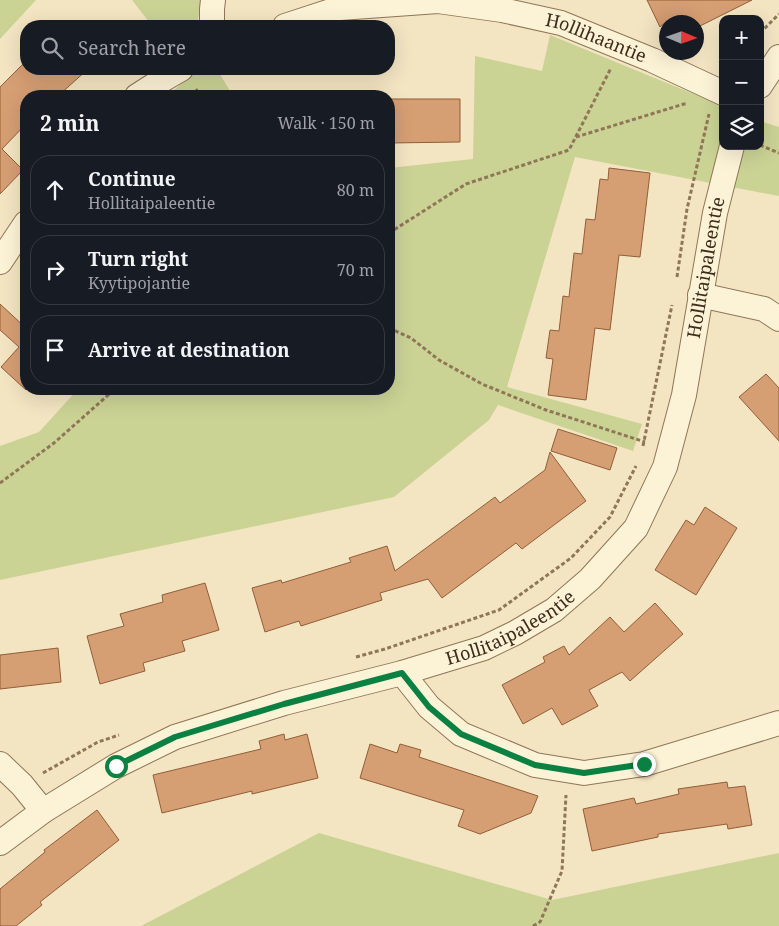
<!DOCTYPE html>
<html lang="en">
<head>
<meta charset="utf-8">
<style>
	body { margin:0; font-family:"Noto Serif",serif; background:#242831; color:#f1f3f6 }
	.controls { position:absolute; right:15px; top:15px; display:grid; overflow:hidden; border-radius:10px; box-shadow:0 5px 20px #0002 }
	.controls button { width:45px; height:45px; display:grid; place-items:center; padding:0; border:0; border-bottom:1px solid #363941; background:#171b24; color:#f1f3f6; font:25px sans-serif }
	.compass { position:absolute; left:659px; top:15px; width:45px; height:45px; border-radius:50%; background:#171b24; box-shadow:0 5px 20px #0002; rotate:92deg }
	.stop { position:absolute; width:15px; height:15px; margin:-11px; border:4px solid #0b8043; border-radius:50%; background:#fff }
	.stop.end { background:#0b8043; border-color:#fff; box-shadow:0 1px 5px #0008 }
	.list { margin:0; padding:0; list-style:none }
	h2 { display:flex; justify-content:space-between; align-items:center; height:65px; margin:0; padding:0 20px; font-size:21px }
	h2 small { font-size:16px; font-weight:400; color:#9ea1a6 }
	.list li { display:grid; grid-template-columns:32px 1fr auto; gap:15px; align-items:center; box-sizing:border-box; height:70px; margin:0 10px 10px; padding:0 10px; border:1px solid #363941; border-radius:20px }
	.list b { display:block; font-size:19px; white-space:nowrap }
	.list p { margin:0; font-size:16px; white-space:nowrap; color:#9ea1a6 }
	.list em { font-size:16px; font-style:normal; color:#9ea1a6 }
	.icon { flex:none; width:28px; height:28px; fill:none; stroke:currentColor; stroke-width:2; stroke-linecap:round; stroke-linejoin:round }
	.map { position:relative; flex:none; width:779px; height:926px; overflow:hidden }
	.search { position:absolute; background:#171b24; box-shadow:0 5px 20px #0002; left:20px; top:20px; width:375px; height:55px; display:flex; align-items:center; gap:12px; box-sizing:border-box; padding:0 18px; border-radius:20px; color:#9ea1a6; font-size:19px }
	.panel { position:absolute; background:#171b24; box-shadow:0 5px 20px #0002; left:20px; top:90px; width:375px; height:305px; border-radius:20px }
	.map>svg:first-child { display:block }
	.green { fill:#cad394 }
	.building { fill:#d69e73; stroke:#915e39 }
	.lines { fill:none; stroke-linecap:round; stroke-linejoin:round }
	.street-casing { stroke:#8f7657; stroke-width:26 }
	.path { stroke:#8f7657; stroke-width:3; stroke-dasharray:4 2.5; stroke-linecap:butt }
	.street { stroke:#fcf2d6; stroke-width:24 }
	.route { stroke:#0b8043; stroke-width:6 }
	.labels { text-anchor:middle; stroke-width:4.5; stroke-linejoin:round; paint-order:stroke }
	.street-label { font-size:18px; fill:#3d2d1c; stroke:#f9efd3 }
</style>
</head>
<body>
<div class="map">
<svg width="779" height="926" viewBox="0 0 779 926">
	<rect width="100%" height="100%" fill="#f3e5c2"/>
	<path class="green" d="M 0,0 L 36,0 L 0,39 Z
		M 132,0 L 201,0 L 197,26 L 152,26 Z
		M 550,35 L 723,106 L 723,146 L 760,146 L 760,121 L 779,127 L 779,196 L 575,157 L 507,387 L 642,424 L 633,451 L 498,405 L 489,420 L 394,497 L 0,580 L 0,446 L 39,432 L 78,389 L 389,389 L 389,168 L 473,159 L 475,56 L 542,71 Z
		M 185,69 L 217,69 L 233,96 L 179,96 L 174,90 L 191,76 Z
		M 319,833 L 552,900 L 779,853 L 779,926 L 141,926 Z"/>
	<path class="building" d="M 647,0 L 752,0 L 696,28 L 696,22 L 666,22 L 660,27 Z
		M 23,64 L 26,67 L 26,69 L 88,69 L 58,96 L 26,96 L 26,124 L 2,149 L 23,170 L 0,194 L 0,87 Z
		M 389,99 L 460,99 L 460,142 L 389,143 Z
		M 609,168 L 650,173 L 640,257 L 619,255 L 610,330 L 595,328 L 586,400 L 548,395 L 553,359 L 546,358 L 550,330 L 559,331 L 563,296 L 569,297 L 574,253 L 582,254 L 586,219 L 595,220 L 600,179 L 608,180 Z
		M 0,304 L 26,328 L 26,390 L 1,367 L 19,347 L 0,330 Z
		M 766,374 L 779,388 L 779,441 L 739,397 Z
		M 558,429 L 617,448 L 610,470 L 551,451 Z
		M 550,452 L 586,501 L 522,549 L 516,543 L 442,598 L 428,579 L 380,593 L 382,600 L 301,626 L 299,621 L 265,632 L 252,588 L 281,580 L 282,583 L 351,562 L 349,558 L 387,546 L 395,571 L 495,497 L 500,503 L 545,470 Z
		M 705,507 L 737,528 L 696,595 L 655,570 L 686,520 L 694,525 Z
		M 205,583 L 219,630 L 182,641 L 185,651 L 143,663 L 145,671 L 100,684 L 87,636 L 124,626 L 120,614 L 163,602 L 162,595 Z
		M 655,603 L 683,634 L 630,681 L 622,672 L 589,690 L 598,706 L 562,725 L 552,708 L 523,724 L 502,685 L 545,662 L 543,657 L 564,646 L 569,655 L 610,617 L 624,632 Z
		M 58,648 L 61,682 L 0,689 L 0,655 Z
		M 284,734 L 285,740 L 307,734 L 318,778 L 252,794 L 252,791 L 162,813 L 153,775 L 261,749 L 259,741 Z
		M 370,744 L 397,753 L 400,744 L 421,750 L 419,757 L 538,796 L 531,813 L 480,834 L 458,826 L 464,810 L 360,778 Z
		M 727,782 L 728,788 L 745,786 L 752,825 L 728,829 L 727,824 L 658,834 L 658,837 L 592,851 L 583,809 L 634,798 L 636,804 L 679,794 L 678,789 Z
		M 97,810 L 119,840 L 40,902 L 42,905 L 16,926 L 0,926 L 0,889 L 45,852 L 44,850 Z"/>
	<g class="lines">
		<defs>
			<g id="street">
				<path d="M 212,26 L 212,9 L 213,0"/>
				<path id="s1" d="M 285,26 L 340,8 L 438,1 L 502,10 L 561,23 L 652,60 L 723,93"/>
				<path d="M 760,86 L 779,57"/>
				<path d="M 137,96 L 162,80 L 181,69"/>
				<path d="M 0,262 L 26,223"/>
				<path d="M 700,295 L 764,309 L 779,319"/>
				<path d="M 402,673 L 429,707 L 461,734 L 535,765 L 584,773 L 644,764 L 779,723"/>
				<path d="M 0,764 L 22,785 L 43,811"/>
				<path id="s2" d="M 0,843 L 43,811 L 116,766 L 175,737 L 284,703 L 402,673 L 484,648 L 515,633 L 554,610 L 590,579 L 636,528 L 665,467 L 684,395 L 715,213 L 732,146"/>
			</g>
		</defs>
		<use href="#street" class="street-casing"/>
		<path class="path" d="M 760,33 L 779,14
			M 196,89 L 201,96
			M 576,137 L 684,104 L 687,104
			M 760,145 L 779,153
			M 389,233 L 466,184 L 569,150 L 611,68
			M 677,277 L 687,209 L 709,114
			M 389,328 L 411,338 L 439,360 L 482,384 L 546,410 L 645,442
			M 643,446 L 672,305
			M 0,483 L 54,443 L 115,389
			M 356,657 L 385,649 L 499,610 L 571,558 L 610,517 L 636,466
			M 43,773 L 98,742 L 119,735
			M 533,926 L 540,922 L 562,871 L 566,795"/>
		<use href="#street" class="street"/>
	</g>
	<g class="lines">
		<path class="route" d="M 116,766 L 175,737 L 284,704 L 402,673 L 429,707 L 461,734 L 535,765 L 584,773 L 644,764"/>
	</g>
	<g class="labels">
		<g class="street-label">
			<text dy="6" stroke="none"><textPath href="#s1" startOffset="319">Hollihaantie</textPath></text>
			<text dy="6" stroke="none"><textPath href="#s2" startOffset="994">Hollitaipaleentie</textPath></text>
			<text dy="6" stroke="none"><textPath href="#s2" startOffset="559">Hollitaipaleentie</textPath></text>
		</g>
	</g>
</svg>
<div class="controls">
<button>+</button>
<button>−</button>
<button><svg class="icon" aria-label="layers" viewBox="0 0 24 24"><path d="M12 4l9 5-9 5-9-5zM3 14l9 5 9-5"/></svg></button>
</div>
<svg class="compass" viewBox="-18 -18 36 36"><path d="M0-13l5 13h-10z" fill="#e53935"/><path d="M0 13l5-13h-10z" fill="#9ea1a6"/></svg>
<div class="stop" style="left:116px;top:766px"></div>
<div class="stop end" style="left:644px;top:764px"></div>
<div class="search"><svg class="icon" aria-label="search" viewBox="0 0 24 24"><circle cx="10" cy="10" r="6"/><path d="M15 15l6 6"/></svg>Search here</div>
<section class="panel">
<h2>2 min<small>Walk · 150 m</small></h2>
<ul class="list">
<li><svg class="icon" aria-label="ahead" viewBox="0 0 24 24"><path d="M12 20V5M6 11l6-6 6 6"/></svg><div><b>Continue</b><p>Hollitaipaleentie</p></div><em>80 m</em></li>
<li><svg class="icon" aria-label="right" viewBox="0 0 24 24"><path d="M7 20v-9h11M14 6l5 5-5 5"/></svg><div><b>Turn right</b><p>Kyytipojantie</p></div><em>70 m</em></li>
<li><svg class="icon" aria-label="arrive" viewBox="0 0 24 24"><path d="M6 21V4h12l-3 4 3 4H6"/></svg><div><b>Arrive at destination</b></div></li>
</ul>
</section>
</div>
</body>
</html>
